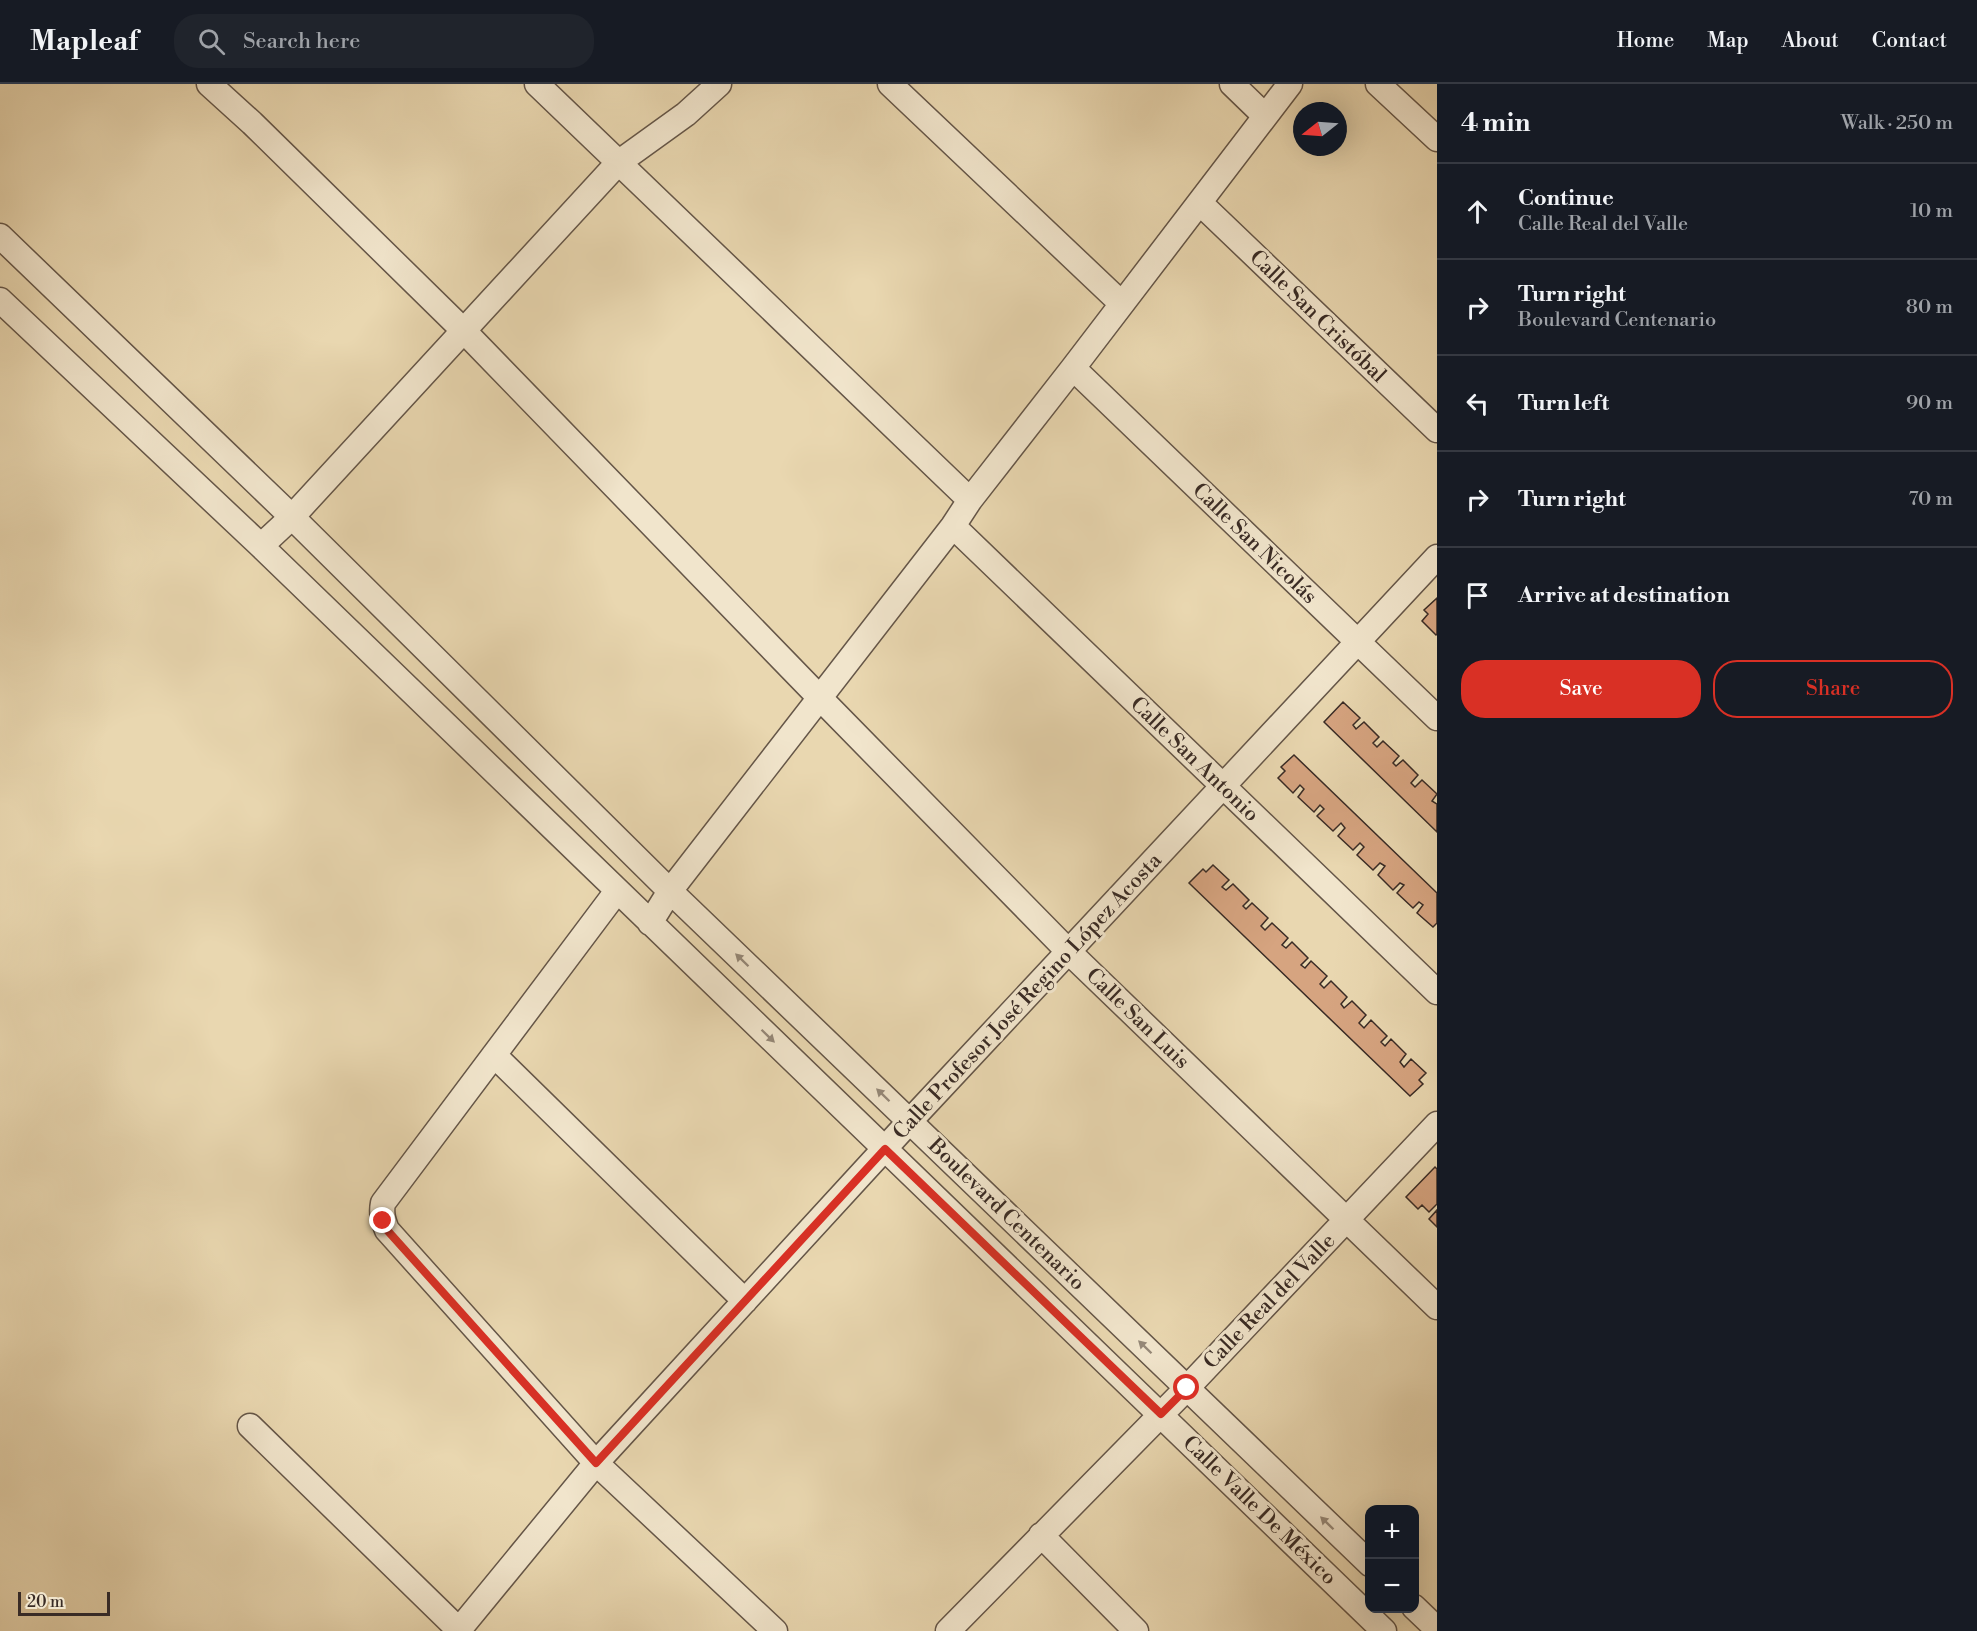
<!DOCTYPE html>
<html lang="en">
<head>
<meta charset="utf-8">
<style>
	body { margin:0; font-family:"Libre Bodoni",serif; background:#20242c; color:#f1f3f6 }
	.controls { position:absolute; right:18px; bottom:18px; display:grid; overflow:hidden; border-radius:12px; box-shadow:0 6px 24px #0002 }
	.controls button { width:54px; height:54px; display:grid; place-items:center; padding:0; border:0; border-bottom:2px solid #363941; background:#171b24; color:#f1f3f6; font:30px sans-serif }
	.compass { position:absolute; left:1293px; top:18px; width:54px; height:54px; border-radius:50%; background:#171b24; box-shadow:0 6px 24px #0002; rotate:253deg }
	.scale { position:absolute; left:18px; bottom:15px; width:92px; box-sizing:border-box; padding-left:6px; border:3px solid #392b25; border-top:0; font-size:16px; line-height:21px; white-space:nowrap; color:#392b25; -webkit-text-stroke:4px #f1e5cc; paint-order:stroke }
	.stop { position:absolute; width:18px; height:18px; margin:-14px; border:4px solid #d93025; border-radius:50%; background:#fff }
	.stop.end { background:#d93025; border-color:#fff; box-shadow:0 2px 6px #0008 }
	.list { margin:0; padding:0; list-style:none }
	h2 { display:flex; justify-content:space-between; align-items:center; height:78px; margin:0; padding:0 24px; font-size:26px }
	h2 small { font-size:20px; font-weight:400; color:#9ea1a6 }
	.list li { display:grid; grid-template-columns:39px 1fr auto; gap:18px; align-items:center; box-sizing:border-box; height:96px; padding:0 24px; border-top:2px solid #363941 }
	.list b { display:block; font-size:22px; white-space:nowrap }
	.list p { margin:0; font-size:20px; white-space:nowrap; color:#9ea1a6 }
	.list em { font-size:20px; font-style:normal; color:#9ea1a6 }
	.actions { display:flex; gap:12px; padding:18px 24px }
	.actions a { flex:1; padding:14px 0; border:2px solid #d93025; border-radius:24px; text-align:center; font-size:21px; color:#d93025 }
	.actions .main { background:#d93025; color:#fff }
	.icon { flex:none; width:33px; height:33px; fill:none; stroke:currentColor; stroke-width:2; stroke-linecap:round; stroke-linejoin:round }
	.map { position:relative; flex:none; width:1437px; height:1547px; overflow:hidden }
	header { display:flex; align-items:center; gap:36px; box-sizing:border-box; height:84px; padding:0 30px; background:#171b24; border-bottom:2px solid #363941 }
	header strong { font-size:28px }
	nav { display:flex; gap:33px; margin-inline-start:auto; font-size:21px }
	.search { width:420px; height:54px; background:#20242c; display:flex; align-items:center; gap:15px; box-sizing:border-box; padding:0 21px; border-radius:24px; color:#9ea1a6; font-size:22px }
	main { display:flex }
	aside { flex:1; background:#171b24 }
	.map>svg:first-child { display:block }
	.building { fill:#d6a480; stroke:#392b25; stroke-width:1.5 }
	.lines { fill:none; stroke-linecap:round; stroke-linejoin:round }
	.street-casing { stroke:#655648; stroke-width:27 }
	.street { stroke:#f1e5cc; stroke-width:24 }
	.oneway { fill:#958878 }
	.route { stroke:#d93025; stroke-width:8 }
	.labels { text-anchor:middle; stroke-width:6; stroke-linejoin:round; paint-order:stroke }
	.street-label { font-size:21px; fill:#392b25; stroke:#f1e5cc }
</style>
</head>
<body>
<header>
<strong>Mapleaf</strong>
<div class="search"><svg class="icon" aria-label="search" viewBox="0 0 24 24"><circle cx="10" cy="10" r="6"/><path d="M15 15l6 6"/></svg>Search here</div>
<nav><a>Home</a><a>Map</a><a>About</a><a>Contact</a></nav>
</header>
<main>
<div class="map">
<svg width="1437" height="1547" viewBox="0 0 1437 1547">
	<rect width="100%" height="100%" fill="#e9d7b0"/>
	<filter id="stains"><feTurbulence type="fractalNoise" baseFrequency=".00333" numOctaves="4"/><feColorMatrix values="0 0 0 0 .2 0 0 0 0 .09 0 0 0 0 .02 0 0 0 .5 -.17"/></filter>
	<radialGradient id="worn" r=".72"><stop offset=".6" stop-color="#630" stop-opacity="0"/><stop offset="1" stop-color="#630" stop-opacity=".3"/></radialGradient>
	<path class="building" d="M 1437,514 L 1437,550 L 1436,551 L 1422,537 L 1428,530 L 1424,526 Z
		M 1343,618 L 1360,634 L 1353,641 L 1356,645 L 1364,638 L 1379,653 L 1373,659 L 1377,663 L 1383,657 L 1399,672 L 1393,679 L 1396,682 L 1403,676 L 1418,691 L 1411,699 L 1415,703 L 1422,696 L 1437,710 L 1432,717 L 1437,720 L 1437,748 L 1324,638 Z
		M 1294,671 L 1437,809 L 1437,839 L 1433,843 L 1417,829 L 1423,821 L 1419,818 L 1413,824 L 1397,809 L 1404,801 L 1400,799 L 1393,806 L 1378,791 L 1385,782 L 1380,779 L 1373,786 L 1357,771 L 1364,763 L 1360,759 L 1353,766 L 1338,752 L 1345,744 L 1341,739 L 1333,747 L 1317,732 L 1324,725 L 1320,721 L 1314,728 L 1298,713 L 1304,705 L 1300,701 L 1293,709 L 1278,694 L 1285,687 L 1281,683 Z
		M 1213,781 L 1229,796 L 1222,803 L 1226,806 L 1233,800 L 1249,816 L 1243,822 L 1246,825 L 1252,819 L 1268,834 L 1261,842 L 1265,846 L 1272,839 L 1288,854 L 1282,861 L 1286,864 L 1292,858 L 1308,874 L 1301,881 L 1305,884 L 1311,877 L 1327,892 L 1320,900 L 1324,904 L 1331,897 L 1347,913 L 1341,920 L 1344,924 L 1352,917 L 1366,931 L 1359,939 L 1364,944 L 1371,936 L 1387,952 L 1381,958 L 1385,962 L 1391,955 L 1406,970 L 1400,978 L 1404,983 L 1411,975 L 1426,989 L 1419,996 L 1423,1000 L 1410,1012 L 1189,799 L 1203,785 L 1206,788 Z
		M 1435,1083 L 1437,1085 L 1437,1120 L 1429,1128 L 1422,1121 L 1418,1125 L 1406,1113 Z
		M 1437,1126 L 1437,1143 L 1429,1135 Z"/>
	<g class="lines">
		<defs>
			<path id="street" d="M 209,0 L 252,39 L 463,246 L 819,613 L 1069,868 L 1437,1223
				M 537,0 L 970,416
				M 890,0 L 1122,220
				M 1232,0 L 1265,32
				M 1378,0 L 1437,55
				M 1200,119 L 1437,346
				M 0,152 L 292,433 L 670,807 L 1370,1480
				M 0,216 L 261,462 L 1384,1547
				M 1073,284 L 1437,634
				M 953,442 L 1437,908
				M 261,462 L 292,433 L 618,79 L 686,30 L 719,0
				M 617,807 L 383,1119 C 381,1129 383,1136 387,1146 L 596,1379 L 775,1547
				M 650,839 L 670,807 L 953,442 L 970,416 L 1073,284 L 1290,0
				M 494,971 L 745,1217
				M 250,1342 L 459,1546
				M 1041,1451 L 1136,1547
				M 1414,1523 L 1437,1545
				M 458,1547 L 596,1379 L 910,1037 L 1437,473
				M 948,1547 L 1187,1304 L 1437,1040"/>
		</defs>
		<use href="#street" class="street-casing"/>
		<use href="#street" class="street"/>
	</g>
	<defs><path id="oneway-solid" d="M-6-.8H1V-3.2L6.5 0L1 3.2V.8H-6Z" transform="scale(1.5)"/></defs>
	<g class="oneway">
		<use href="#oneway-solid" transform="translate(742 876) rotate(-136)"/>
		<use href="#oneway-solid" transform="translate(768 952) rotate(44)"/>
		<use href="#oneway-solid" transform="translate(883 1011) rotate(-136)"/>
		<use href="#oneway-solid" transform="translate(1145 1263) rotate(-136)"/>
		<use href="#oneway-solid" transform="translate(1327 1439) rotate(-136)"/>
	</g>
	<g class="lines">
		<path class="route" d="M 383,1137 L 387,1146 L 596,1379 L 885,1065 L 1161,1330 L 1187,1304"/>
	</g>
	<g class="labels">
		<g class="street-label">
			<text transform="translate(1318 232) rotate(44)" y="7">Calle San Cristóbal</text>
			<text transform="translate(1255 459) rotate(44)" y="7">Calle San Nicolás</text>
			<text transform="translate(1195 675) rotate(44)" y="7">Calle San Antonio</text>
			<text transform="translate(1027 912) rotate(-47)" y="7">Calle Profesor José Regino López Acosta</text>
			<text transform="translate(1138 934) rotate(44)" y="7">Calle San Luis</text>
			<text transform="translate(1007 1130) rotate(44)" y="7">Boulevard Centenario</text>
			<text transform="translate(1269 1217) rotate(-46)" y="7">Calle Real del Valle</text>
			<text transform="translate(1260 1426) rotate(44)" y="7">Calle Valle De México</text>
		</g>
	</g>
	<rect width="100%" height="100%" filter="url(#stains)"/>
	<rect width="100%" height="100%" fill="url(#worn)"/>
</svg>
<div class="controls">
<button>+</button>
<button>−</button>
</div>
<svg class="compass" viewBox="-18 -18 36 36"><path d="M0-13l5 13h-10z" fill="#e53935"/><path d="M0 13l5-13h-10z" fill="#9ea1a6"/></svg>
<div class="scale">20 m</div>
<div class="stop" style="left:1187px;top:1304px"></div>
<div class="stop end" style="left:383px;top:1137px"></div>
</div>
<aside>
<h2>4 min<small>Walk · 250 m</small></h2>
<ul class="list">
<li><svg class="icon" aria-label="ahead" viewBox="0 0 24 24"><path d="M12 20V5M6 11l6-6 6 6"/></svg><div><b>Continue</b><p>Calle Real del Valle</p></div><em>10 m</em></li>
<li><svg class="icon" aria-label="right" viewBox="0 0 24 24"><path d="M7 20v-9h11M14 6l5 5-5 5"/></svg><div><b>Turn right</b><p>Boulevard Centenario</p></div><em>80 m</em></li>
<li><svg class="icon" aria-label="left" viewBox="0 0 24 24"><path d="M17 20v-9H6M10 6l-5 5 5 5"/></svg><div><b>Turn left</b></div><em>90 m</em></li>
<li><svg class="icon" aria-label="right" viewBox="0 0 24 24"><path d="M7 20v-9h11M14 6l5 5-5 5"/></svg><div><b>Turn right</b></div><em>70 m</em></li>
<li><svg class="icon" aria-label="arrive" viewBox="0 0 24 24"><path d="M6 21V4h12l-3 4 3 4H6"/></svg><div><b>Arrive at destination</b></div></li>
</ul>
<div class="actions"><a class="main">Save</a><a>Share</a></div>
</aside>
</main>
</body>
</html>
